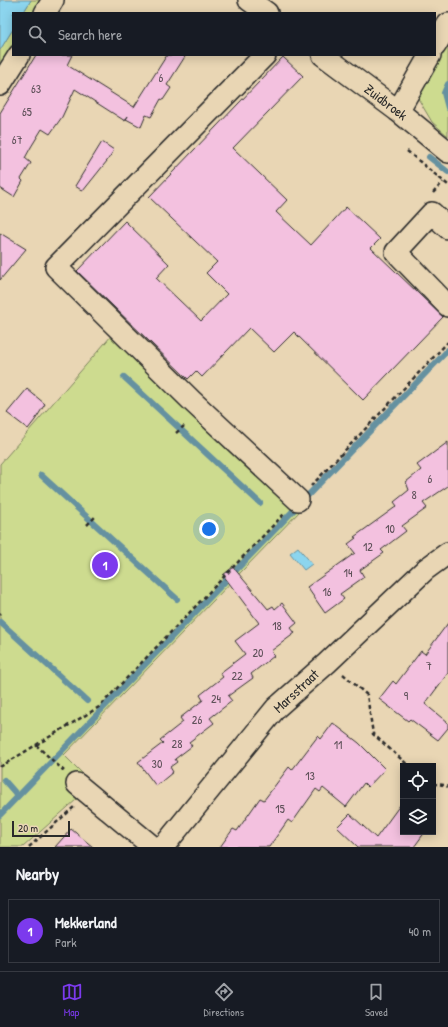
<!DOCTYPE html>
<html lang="en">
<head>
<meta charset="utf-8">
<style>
	body { margin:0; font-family:"Patrick Hand",sans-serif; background:#20242c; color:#f1f3f6 }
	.controls { position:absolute; right:12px; bottom:12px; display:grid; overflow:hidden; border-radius:0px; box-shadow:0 2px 10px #0003 }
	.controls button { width:36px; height:36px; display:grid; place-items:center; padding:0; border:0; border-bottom:1px solid #363941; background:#171b24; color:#f1f3f6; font:20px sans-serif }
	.scale { position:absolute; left:12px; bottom:10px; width:58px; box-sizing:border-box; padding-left:4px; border:2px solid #2b2b2b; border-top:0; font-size:11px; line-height:14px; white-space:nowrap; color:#2b2b2b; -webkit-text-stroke:3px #e9d6b4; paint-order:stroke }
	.you { position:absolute; left:209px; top:529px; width:14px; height:14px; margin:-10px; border:3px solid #fff; border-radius:50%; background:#1a73e8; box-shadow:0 0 0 6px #1a73e833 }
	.badge { display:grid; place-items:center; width:26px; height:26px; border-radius:50%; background:#7c3aed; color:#fff; font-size:13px; font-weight:700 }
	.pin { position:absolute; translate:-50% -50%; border:2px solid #fff; box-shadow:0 1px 4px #0006 }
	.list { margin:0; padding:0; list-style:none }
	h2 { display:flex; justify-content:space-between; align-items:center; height:52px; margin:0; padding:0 16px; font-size:17px }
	h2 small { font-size:13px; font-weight:400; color:#9ea1a6 }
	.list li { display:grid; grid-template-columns:26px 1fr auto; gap:12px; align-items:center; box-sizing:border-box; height:64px; margin:0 8px 8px; padding:0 8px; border:1px solid #363941; border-radius:0px }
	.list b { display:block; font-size:15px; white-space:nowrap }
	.list p { margin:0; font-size:13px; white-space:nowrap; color:#9ea1a6 }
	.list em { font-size:13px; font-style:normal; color:#9ea1a6 }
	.icon { flex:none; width:22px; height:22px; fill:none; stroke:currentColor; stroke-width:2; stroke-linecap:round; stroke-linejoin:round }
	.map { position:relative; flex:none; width:448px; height:847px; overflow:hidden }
	.search { position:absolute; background:#171b24; box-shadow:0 2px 10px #0003; left:12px; right:12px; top:12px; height:44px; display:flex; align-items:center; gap:10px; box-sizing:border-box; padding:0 14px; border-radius:0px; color:#9ea1a6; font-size:15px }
	.sheet { height:124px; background:#171b24 }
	nav { display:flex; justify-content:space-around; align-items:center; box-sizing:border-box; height:56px; border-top:1px solid #363941; background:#171b24; font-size:11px; color:#9ea1a6 }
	nav a { display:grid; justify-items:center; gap:2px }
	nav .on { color:#7c3aed }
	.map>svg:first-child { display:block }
	.green { fill:#cddb8f; stroke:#7c835d }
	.water { fill:#8cd5ee; stroke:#6591a0 }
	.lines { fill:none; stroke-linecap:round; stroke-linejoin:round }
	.stream { stroke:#6591a0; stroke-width:6 }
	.building { fill:#f3c1df; stroke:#2b2b2b }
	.minor-casing { stroke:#2b2b2b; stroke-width:24 }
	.path { stroke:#2b2b2b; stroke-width:2.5; stroke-dasharray:4 3; stroke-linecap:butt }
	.minor { stroke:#e9d6b4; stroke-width:21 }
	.labels { text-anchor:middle; stroke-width:3.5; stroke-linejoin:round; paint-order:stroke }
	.number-label { font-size:12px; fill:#5d5058 }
	.street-label { font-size:14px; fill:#2b2b2b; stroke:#e9d6b4 }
</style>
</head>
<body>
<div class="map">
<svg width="448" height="847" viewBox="0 0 448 847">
	<rect width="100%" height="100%" fill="#e9d6b4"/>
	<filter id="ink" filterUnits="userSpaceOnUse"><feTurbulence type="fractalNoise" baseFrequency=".025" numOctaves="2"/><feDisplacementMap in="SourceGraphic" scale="8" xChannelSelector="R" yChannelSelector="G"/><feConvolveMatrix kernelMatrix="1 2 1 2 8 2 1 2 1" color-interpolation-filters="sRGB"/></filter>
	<g filter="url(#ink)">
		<path class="green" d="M 31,0 L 43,0 L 35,13 L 23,13 Z
			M 13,29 L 13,48 L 0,68 L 0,50 Z
			M 448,39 L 448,136 L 432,122 L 416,95 Z
			M 112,335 L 298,500 L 302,509 L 64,755 L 89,780 L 86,791 L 23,847 L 0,847 L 0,464 Z"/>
		<path class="water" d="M 0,0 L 31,0 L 23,13 L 13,13 L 13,29 L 0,50 Z
			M 298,547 L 312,564 L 304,570 L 290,553 Z"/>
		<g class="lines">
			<path class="stream" d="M 448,84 L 444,93 L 448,108
				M 429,157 L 448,172
				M 124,377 L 260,503
				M 41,475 L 177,599
				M 0,622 L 87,701
				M 4,780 L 18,796
				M 0,815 L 448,350"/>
		</g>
		<path class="building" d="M 36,55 L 72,55 L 67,65 L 134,107 L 167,55 L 186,55 L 167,85 L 171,88 L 163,100 L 161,99 L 151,117 L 146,115 L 141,127 L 126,119 L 128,116 L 125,121 L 75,89 L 62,117 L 50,134 L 42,129 L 31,147 L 25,158 L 31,163 L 21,179 L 23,181 L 14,197 L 0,188 L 0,113 Z
			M 283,57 L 303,76 L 233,148 L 287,200 L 276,212 L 311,245 L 346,207 L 380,239 L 371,248 L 443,317 L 363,400 L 294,332 L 274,352 L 249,328 L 202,377 L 196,371 L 188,379 L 77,271 L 125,221 L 169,264 L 156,278 L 201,321 L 227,294 L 206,273 L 217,262 L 149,197 Z
			M 102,142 L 114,150 L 107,161 L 83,191 L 75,186 Z
			M 0,233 L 26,249 L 0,280 Z
			M 27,389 L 45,404 L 35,420 L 28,429 L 7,413 Z
			M 448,442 L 448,486 L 423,503 L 427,508 L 402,526 L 406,531 L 381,550 L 384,553 L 360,570 L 364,577 L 340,594 L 344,599 L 325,613 L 307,587 L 355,553 L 348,544 L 356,538 L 354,537 L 397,506 L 394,502 L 409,490 L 406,482 L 421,470 L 417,465 Z
			M 233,567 L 268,609 L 273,606 L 275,609 L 282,603 L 297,623 L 291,628 L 295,633 L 271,651 L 274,656 L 251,674 L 253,678 L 228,696 L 232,701 L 210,718 L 214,723 L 189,742 L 192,746 L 175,759 L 177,762 L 170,767 L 173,772 L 156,786 L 138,762 L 163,743 L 160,740 L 183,722 L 180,718 L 203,700 L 200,695 L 223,677 L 220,673 L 245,654 L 235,641 L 259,623 L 223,575 Z
			M 448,623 L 448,673 L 425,704 L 448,723 L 448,728 L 438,740 L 410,719 L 408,721 L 379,699 L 393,681 L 396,684 L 421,651 L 425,654 Z
			M 333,723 L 359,743 L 385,769 L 368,787 L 364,783 L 346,807 L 323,788 L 320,792 L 316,789 L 292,823 L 288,820 L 269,847 L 220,847 L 233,829 L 237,831 L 260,798 L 264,800 L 289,767 L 292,770 L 318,736 L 321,739 Z
			M 403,801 L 403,832 L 425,832 L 414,847 L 358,847 L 337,827 L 350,814 L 376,838 Z
			M 71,829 L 93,847 L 55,847 Z"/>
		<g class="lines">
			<defs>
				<path id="minor" d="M 249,0 L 267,13
					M 45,13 L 53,0
					M 435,46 L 448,24
					M 265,55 L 56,267 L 193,402 L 298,500
					M 323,55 L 398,111 L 448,152
					M 0,85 L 19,55
					M 398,111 L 430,55
					M 448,228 L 432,213 L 396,252 L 448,306
					M 77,784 L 153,847
					M 163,847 L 276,708 L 327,663 L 426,569 L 448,553"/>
			</defs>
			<use href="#minor" class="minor-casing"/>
			<path class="path" d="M 407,151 L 448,185
				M 433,193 L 443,182
				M 176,433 L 184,426
				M 311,486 L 448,342
				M 87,525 L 95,517
				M 0,614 L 1,613
				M 343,674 L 367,695 L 373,734 L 409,766
				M 36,745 L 99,707 L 284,514
				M 0,767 L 36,745 L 64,771
				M 433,784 L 445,785 L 448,787
				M 29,847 L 74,807"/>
			<use href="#minor" class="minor"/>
		</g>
	</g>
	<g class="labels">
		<g class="number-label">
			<text x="161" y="82">6</text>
			<text x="36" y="93">63</text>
			<text x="27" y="116">65</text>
			<text x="17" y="144">67</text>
			<text x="430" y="483">6</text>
			<text x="414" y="499">8</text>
			<text x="390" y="533">10</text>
			<text x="368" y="551">12</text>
			<text x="348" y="577">14</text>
			<text x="327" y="596">16</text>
			<text x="277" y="630">18</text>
			<text x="258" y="657">20</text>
			<text x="429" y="670">7</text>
			<text x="237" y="680">22</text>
			<text x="406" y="700">9</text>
			<text x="216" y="703">24</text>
			<text x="197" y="724">26</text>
			<text x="177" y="748">28</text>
			<text x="338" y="749">11</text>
			<text x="157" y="768">30</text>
			<text x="310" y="780">13</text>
			<text x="280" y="813">15</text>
		</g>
		<g class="street-label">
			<text transform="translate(386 102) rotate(37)" y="5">Zuidbroek</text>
			<text transform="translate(296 691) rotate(-43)" y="5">Marsstraat</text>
		</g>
	</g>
</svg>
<div class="controls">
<button><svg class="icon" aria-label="locate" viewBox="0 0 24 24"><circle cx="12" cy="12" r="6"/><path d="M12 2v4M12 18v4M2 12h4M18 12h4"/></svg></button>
<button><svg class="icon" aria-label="layers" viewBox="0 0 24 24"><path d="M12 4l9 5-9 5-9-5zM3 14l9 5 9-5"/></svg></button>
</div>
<div class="scale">20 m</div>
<div class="you"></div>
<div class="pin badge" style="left:105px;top:565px">1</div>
<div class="search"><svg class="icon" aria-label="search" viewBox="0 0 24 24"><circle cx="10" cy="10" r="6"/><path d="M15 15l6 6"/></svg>Search here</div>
</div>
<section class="sheet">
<h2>Nearby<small></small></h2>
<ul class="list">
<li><span class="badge">1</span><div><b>Mekkerland</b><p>Park</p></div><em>40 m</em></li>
</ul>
</section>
<nav>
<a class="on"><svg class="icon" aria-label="map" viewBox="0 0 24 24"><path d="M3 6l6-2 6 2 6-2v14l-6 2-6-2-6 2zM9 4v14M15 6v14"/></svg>Map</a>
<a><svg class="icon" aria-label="directions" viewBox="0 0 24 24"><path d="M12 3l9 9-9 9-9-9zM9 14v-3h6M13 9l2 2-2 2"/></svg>Directions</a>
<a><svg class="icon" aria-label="saved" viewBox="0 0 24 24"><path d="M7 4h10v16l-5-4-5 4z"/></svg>Saved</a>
</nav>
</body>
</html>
